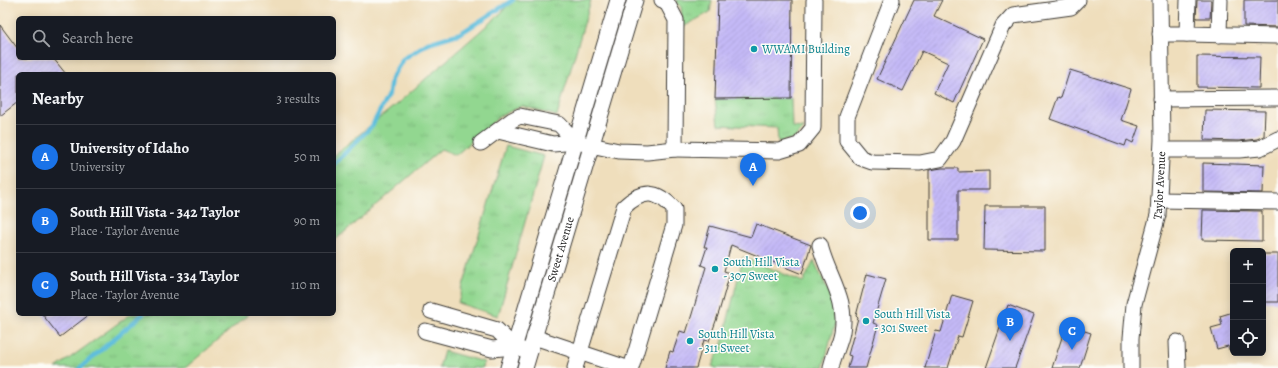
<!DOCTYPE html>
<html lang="en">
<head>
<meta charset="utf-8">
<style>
	body { margin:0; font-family:Alegreya,serif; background:#242831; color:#f1f3f6 }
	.controls { position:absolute; right:12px; bottom:12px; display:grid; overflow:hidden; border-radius:6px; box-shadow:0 2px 10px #0003 }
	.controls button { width:36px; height:36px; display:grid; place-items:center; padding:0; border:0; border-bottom:1px solid #363941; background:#171b24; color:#f1f3f6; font:20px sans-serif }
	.you { position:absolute; left:860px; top:213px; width:14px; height:14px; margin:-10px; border:3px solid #fff; border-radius:50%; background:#1a73e8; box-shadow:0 0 0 6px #1a73e833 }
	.badge { display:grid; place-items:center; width:26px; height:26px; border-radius:50%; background:#1a73e8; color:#fff; font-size:13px; font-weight:700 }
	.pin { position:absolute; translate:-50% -33px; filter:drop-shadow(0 1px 2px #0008) }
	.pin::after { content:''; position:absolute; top:21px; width:14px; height:12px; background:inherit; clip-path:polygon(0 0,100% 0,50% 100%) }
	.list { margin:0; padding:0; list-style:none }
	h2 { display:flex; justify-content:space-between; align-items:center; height:52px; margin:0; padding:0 16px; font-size:17px }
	h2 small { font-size:13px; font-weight:400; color:#9ea1a6 }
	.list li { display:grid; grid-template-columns:26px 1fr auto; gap:12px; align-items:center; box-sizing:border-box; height:64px; padding:0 16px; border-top:1px solid #363941 }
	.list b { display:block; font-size:15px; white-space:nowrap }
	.list p { margin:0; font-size:13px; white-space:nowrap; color:#9ea1a6 }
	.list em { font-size:13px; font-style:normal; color:#9ea1a6 }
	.icon { flex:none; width:22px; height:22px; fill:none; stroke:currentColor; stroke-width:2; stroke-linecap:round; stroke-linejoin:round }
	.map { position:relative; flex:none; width:1278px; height:368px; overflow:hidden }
	.search { position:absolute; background:#171b24; box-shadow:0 2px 10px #0003; left:16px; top:16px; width:320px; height:44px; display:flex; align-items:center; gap:10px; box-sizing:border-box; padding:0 14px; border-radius:6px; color:#9ea1a6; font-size:15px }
	.panel { position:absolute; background:#171b24; box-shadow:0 2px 10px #0003; left:16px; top:72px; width:320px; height:244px; border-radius:6px }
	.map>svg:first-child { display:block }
	.grass { fill:url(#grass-tufts); stroke:#577a56 }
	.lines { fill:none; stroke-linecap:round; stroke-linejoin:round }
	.stream { stroke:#5fbedd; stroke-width:4.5 }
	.building { fill:url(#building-hatch) }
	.minor-casing { stroke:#3c3934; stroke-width:17 }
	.minor { stroke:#fff; stroke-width:15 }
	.culture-dot { fill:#0f9aa8; stroke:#fdfcf7; stroke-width:1.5 }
	.labels { text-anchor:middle; stroke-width:3; stroke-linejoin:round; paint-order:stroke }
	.culture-label { font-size:12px; fill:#0d838f; stroke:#fdfcf7; text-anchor:start }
	.street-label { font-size:12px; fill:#1c1c1c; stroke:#fdfcf7 }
</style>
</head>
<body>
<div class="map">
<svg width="1278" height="368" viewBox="0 0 1278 368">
	<defs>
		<pattern id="grass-tufts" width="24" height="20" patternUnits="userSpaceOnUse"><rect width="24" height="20" fill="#92d790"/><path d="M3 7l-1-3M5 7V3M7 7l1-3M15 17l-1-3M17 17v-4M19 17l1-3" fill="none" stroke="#7db87c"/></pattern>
		<pattern id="building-hatch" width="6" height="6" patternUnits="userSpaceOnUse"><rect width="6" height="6" fill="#c4b9f7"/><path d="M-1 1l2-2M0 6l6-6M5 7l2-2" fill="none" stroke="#a89ed3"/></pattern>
	</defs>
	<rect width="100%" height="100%" fill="#fdfcf7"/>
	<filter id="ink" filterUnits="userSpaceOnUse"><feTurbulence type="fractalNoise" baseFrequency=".025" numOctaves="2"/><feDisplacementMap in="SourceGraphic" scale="8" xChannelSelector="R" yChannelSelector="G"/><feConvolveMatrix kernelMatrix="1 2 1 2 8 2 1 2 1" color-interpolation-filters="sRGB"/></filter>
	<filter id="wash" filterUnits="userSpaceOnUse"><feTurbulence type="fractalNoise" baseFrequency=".012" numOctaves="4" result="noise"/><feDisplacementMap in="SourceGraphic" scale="16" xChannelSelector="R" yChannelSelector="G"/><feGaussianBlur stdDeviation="0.9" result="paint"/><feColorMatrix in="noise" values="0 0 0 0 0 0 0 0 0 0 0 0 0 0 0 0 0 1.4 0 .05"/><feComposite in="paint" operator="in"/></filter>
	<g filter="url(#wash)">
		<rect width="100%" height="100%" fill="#efdebc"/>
		<path class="grass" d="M 512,0 L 591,0 L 557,116 L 522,106 L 500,116 L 456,155 L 441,149 L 334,241 L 334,155 L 398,103 L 501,13 Z
			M 675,0 L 712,0 L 710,12 L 683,27 L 681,7 Z
			M 791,98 L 792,127 L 804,128 L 794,139 L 778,142 L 777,128 L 718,125 L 715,99 Z
			M 506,146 L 544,156 L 498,316 L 458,303 Z
			M 743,257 L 803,282 L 814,261 L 830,294 L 835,323 L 823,368 L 716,368 L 712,366 L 722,344 Z
			M 131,314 L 249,314 L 185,368 L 56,368 Z
			M 444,351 L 484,362 L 482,368 L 439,368 Z"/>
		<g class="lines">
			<path class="stream" d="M 334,164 L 372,126 L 389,93 L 391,79 L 403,59 L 428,43 L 461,33 L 513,0
				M 80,368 L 143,314"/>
		</g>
		<g id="blocks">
			<path class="building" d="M 718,0 L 792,0 L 791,98 L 715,99 Z
				M 914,0 L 942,0 L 934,16 L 983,39 L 954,103 L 934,93 L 948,63 L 922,51 L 903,91 L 877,79 Z
				M 1197,0 L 1211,0 L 1210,18 L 1196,18 Z
				M 1244,0 L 1278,0 L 1278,27 L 1244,26 Z
				M 0,25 L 18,49 L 18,58 L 53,58 L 66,74 L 18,74 L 18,102 L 0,116 Z
				M 1197,56 L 1260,57 L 1259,88 L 1197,87 Z
				M 1070,70 L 1131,89 L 1121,120 L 1139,126 L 1133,143 L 1127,140 L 1125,146 L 1050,119 L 1058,97 L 1061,98 Z
				M 1205,110 L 1265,111 L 1264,136 L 1257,139 L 1239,141 L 1204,140 Z
				M 1203,163 L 1264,165 L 1263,193 L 1203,192 Z
				M 942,168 L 958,168 L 958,172 L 989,171 L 989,190 L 958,190 L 958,240 L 929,240 L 929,170 Z
				M 985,206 L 1045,206 L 1045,251 L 984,250 Z
				M 1203,210 L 1262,211 L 1262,241 L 1202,240 Z
				M 756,224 L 811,245 L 802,274 L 731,245 L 724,271 L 730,273 L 719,312 L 709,341 L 704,340 L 696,368 L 665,368 L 670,351 L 673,352 L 680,331 L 686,333 L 692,314 L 706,267 L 701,265 L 707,247 L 704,247 L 710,226 L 751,237 Z
				M 1263,254 L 1278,254 L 1278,302 L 1263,302 Z
				M 867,274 L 886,279 L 873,323 L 878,325 L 866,368 L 848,368 L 851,356 L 848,355 L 858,318 L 856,316 Z
				M 952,295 L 973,301 L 962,337 L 958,336 L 948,368 L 925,368 L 936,331 L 941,332 Z
				M 1008,305 L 1034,315 L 1015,368 L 986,368 Z
				M 1233,312 L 1233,349 L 1229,350 L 1228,346 L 1217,349 L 1211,328 L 1222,325 L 1220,316 Z
				M 42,314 L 90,314 L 60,337 Z
				M 1066,325 L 1091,333 L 1080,368 L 1052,368 Z"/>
		</g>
	</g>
	<g filter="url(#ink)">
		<use href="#blocks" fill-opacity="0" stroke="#3c3934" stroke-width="1"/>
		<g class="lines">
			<defs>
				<g id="minor">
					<path d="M 662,0 L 666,1 L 676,20 L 675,149 L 779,151 L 799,145 L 813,128 L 814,0"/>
					<path d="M 892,0 L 847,117 L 847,141 L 861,158 L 872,162 L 920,163 L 940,159 L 953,141 L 1003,26 L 1013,15 L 1071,7 L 1078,0"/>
					<path d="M 1160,34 L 1187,34 L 1188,0"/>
					<path d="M 1187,34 L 1278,36"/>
					<path d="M 1219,35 L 1220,0"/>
					<path d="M 1161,99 L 1278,98"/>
					<path d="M 498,131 L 553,144 L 576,142 L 619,151 L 647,152 L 675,149"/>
					<path d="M 481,143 L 512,120 L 520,116 L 559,124 L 576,142"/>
					<path d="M 1162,150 L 1239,150 L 1260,148 L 1278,139"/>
					<path d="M 1159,200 L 1278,202"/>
					<path d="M 820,245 C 827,275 848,299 842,332 C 840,344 833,356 831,368"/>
					<path d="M 431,311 L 497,330 L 514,347"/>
					<path d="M 425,331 L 492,349 L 514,347 L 523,350"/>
					<path d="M 534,337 L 627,368"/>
					<path d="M 1177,342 L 1178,368"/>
					<path d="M 508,368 L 618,0"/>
					<path id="s1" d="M 525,368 L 635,0"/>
					<path d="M 575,368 L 624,207 C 643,189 657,190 674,209 L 674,225 L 631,368"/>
					<path id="s2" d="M 1131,368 L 1131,338 L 1134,304 L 1158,215 L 1162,140 L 1160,0"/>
				</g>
			</defs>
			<use href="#minor" class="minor-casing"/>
			<use href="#minor" class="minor"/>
		</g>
	</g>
	<g class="culture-dot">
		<circle cx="754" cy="49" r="4"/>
		<circle cx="715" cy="269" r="4"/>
		<circle cx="866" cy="321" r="4"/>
		<circle cx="690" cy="341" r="4"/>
	</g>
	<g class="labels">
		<g class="culture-label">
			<text x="762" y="53">WWAMI Building</text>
			<text x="723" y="266">South Hill Vista<tspan x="723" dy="14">- 307 Sweet</tspan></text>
			<text x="874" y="318">South Hill Vista<tspan x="874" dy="14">- 301 Sweet</tspan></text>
			<text x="698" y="338">South Hill Vista<tspan x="698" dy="14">- 311 Sweet</tspan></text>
		</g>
		<g class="street-label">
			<text dy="4" stroke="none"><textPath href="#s2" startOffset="186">Taylor Avenue</textPath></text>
			<text dy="4" stroke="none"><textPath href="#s1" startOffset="124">Sweet Avenue</textPath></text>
		</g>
	</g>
</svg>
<div class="controls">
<button>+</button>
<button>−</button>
<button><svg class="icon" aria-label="locate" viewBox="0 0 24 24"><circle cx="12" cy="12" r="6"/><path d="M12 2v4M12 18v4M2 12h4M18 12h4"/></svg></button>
</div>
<div class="you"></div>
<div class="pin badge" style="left:753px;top:186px">A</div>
<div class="pin badge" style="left:1010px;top:341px">B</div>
<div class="pin badge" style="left:1072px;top:350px">C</div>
<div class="search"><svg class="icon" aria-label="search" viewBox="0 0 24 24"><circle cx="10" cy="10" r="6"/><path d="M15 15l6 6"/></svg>Search here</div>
<section class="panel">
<h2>Nearby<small>3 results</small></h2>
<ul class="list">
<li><span class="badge">A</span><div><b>University of Idaho</b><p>University</p></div><em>50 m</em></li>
<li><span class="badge">B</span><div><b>South Hill Vista - 342 Taylor</b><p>Place · Taylor Avenue</p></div><em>90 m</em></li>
<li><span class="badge">C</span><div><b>South Hill Vista - 334 Taylor</b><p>Place · Taylor Avenue</p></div><em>110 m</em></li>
</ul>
</section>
</div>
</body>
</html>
